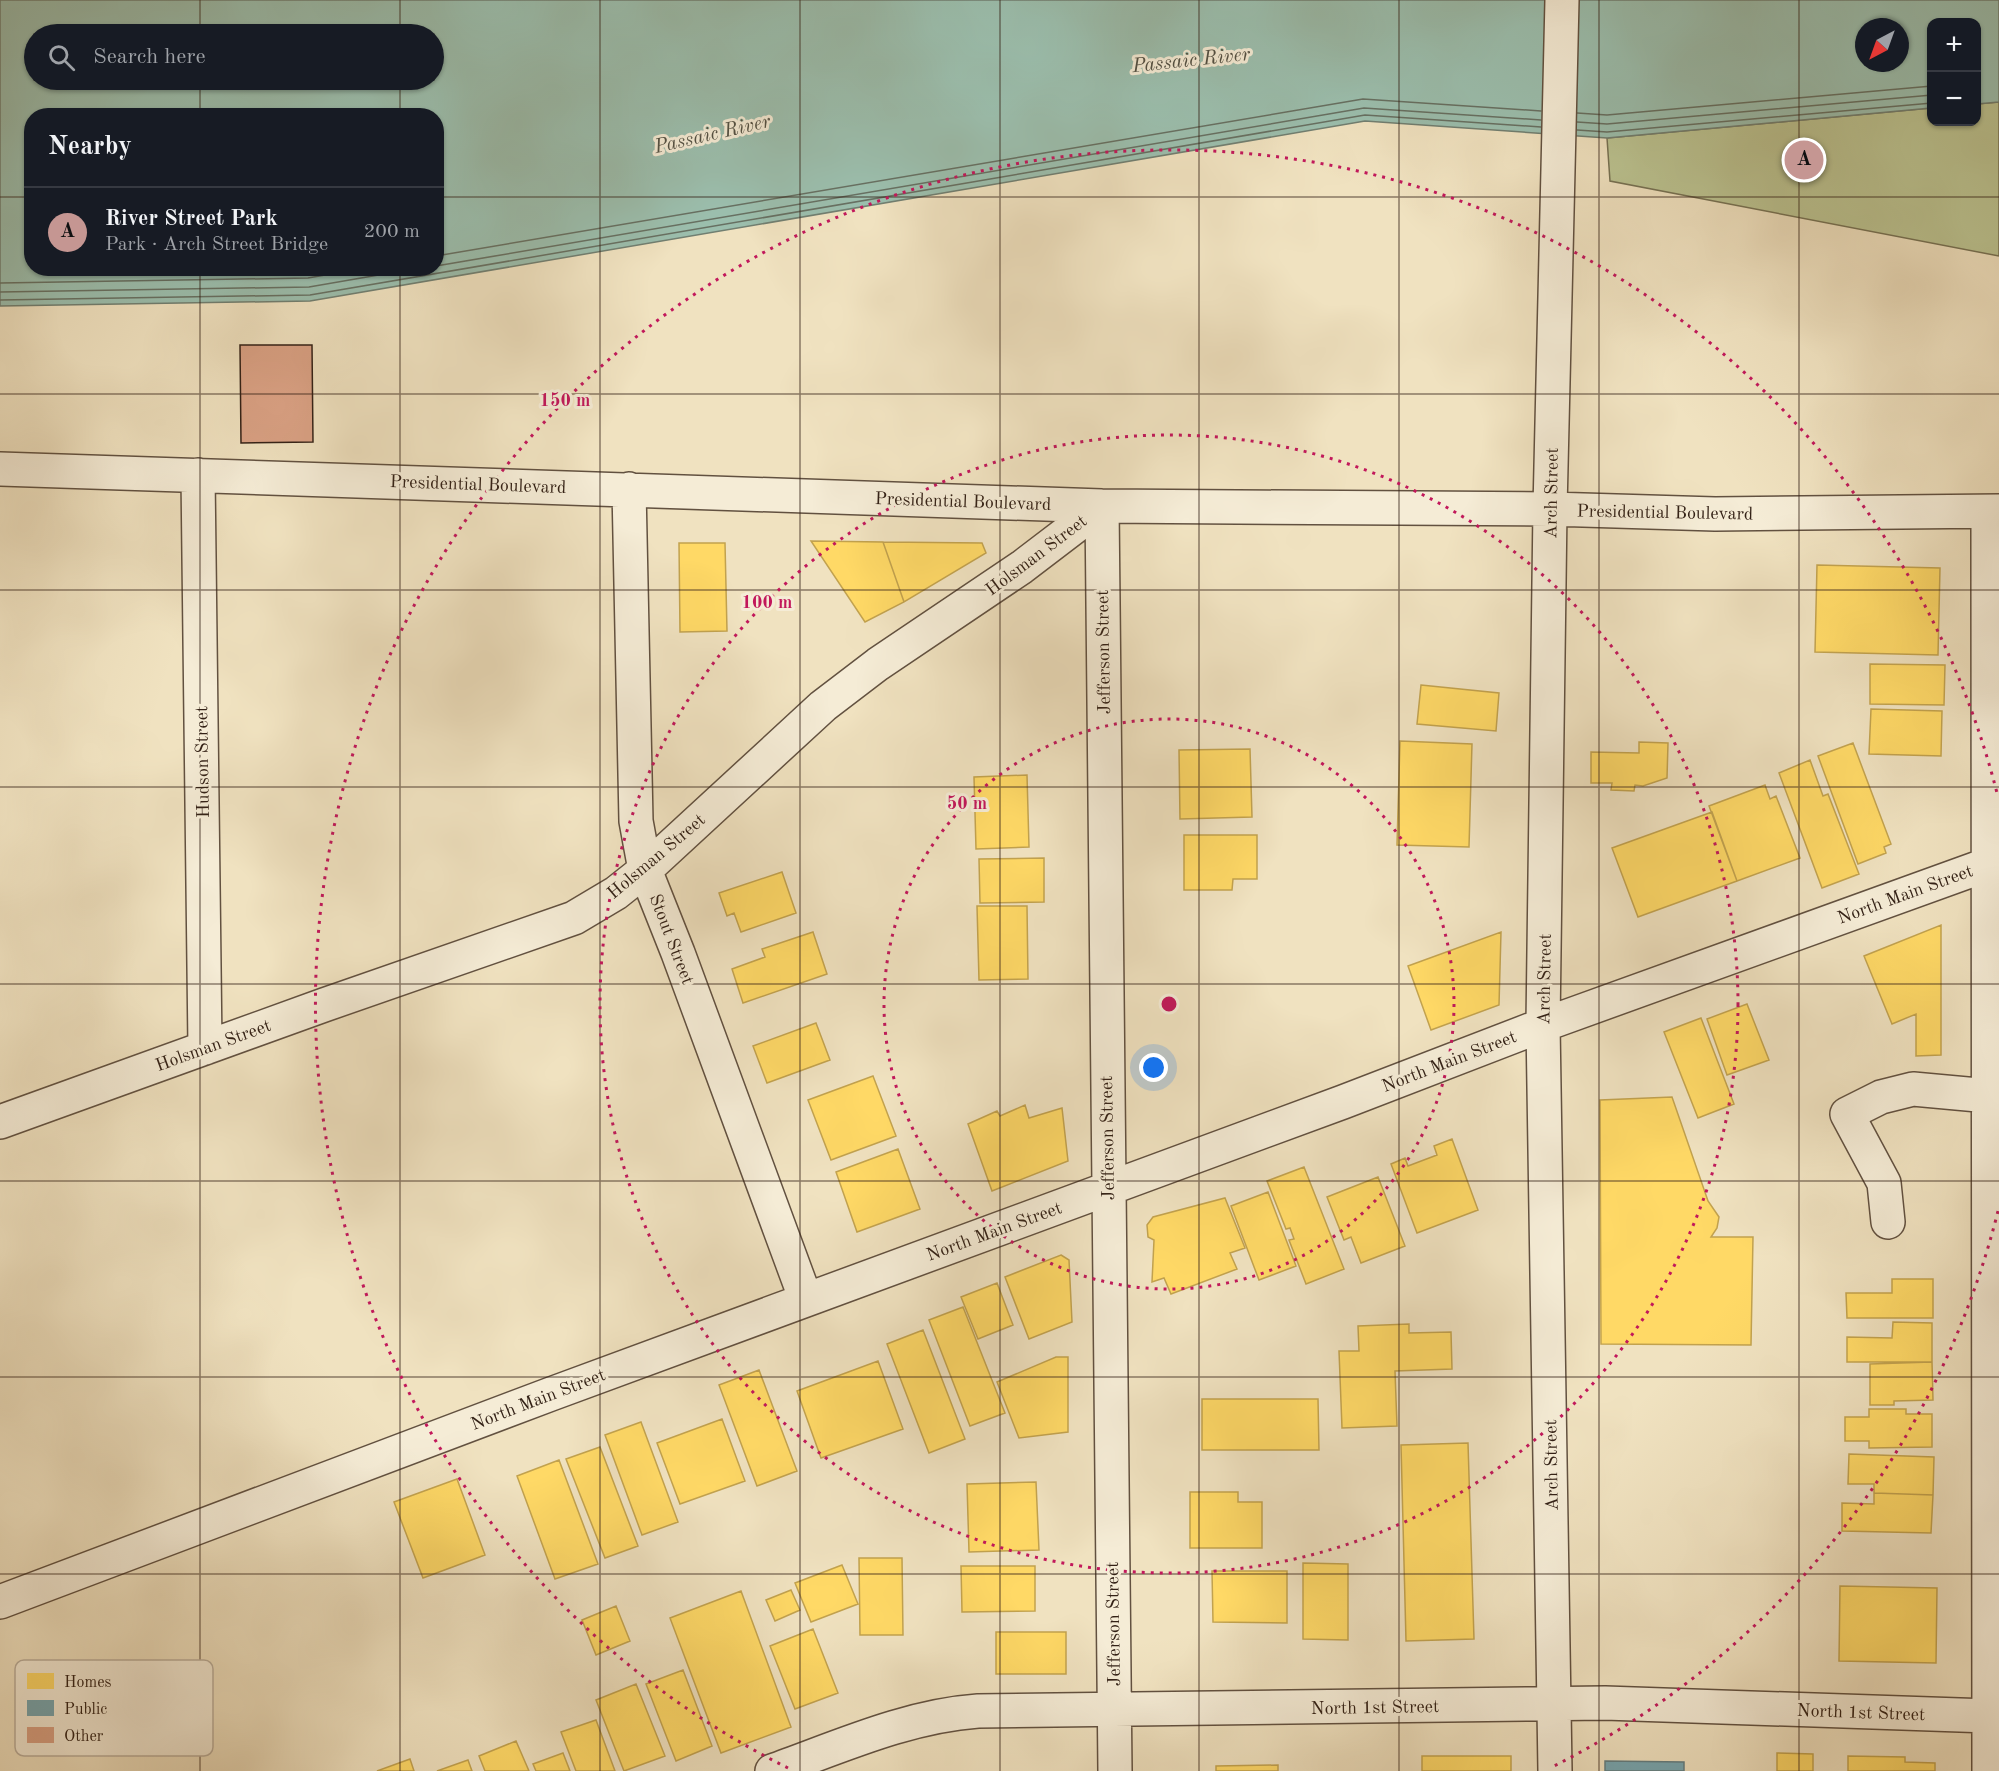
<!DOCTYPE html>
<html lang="en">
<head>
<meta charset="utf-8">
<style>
	body { margin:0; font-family:"Old Standard TT",serif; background:#242831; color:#f1f3f6 }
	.controls { position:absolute; right:18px; top:18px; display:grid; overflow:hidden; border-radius:12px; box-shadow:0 2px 4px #0004 }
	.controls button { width:54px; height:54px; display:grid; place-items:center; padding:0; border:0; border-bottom:2px solid #363941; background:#171b24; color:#f1f3f6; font:30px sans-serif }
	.compass { position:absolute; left:1855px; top:18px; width:54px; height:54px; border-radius:50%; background:#171b24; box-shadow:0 2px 4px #0004; rotate:221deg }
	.you { position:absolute; left:1154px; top:1068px; width:21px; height:21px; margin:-15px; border:4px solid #fff; border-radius:50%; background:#1a73e8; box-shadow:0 0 0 9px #1a73e833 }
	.badge { display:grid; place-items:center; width:39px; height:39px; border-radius:50%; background:#c59692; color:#111; font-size:20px; font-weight:700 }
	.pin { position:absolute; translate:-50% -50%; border:3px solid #fff; box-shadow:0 2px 6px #0006 }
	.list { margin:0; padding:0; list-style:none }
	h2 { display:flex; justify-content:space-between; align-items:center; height:78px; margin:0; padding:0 24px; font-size:26px }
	h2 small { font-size:20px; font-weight:400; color:#9ea1a6 }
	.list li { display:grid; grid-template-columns:39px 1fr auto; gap:18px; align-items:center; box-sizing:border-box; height:90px; padding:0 24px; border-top:2px solid #363941 }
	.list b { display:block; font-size:22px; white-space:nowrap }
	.list p { margin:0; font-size:20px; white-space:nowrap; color:#9ea1a6 }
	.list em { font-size:20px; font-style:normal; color:#9ea1a6 }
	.icon { flex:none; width:33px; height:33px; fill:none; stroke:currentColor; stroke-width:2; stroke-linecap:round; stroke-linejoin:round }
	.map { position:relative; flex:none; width:1999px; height:1771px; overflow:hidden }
	.search { position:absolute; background:#171b24; box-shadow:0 2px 4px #0004; left:24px; top:24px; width:420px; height:66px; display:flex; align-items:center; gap:15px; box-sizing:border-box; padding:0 21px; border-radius:33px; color:#9ea1a6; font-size:22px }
	.panel { position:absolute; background:#171b24; box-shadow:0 2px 4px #0004; left:24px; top:108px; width:420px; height:168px; border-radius:24px }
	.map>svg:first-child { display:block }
	.green { fill:#bbc391; stroke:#777254; stroke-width:1.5 }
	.water { fill:#9bbead; stroke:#717f71; stroke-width:1.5; fill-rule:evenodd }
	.homes { fill:#ffd966; stroke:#c2a24e; stroke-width:1.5 }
	.public { fill:#76a5af; stroke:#627d81; stroke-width:1.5 }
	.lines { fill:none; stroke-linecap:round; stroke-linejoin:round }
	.shore { stroke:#677062; stroke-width:1.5 }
	.building { fill:#daa184; stroke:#332116; stroke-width:1.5 }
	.minor-casing { stroke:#625140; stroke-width:36 }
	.minor { stroke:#f5ecd6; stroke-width:33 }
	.grid { fill:none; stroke:#332116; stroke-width:1.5; stroke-opacity:0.55 }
	.ring { fill:none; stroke:#c2185b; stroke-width:3; stroke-dasharray:3 6 }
	.labels { text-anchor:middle; stroke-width:6; stroke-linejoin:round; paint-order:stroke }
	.street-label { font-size:18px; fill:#332116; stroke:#f5ecd6 }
	.water-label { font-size:20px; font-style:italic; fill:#525043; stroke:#f5ecd6 }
	.key { fill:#f5ecd6; stroke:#bbaf9c; stroke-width:1.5 }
	.key-label { font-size:16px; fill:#332116 }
	.centre { fill:#c2185b; stroke:#f5ecd6; stroke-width:3 }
	.ring-label { font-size:18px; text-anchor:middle; font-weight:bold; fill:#c2185b; stroke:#f5ecd6; stroke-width:6; stroke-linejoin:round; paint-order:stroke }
</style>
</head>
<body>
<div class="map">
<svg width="1999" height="1771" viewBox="0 0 1999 1771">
	<rect width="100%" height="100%" fill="#f0e2c0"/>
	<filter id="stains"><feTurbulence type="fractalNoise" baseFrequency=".00333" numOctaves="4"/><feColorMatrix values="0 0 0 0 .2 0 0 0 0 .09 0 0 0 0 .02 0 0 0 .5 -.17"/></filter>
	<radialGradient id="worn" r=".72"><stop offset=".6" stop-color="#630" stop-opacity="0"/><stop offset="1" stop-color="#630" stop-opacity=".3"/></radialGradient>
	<path class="green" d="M 1999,102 L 1999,256 L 1610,181 L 1607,138 L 1931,108 L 1932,122 L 1976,122 L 1977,104 Z"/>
	<path class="water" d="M 0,0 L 1999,0 L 1999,102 L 1977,104 L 1976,22 L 1932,22 L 1931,108 L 1607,138 L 1365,121 L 310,301 L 0,306 ZM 1864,27 L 1900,27 L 1900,63 L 1864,63 ZM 34,34 L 434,34 L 434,80 L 34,80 ZM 32,116 L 436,116 L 436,268 L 32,268 Z"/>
	<path class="homes" d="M 811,541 L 883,542 L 904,602 L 865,622 Z
		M 883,542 L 982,543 L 986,553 L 904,602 Z
		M 679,543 L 725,543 L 727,631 L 680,632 Z
		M 1817,565 L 1940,568 L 1938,655 L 1815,652 Z
		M 1870,664 L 1945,665 L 1944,705 L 1870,704 Z
		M 1421,685 L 1499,693 L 1496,731 L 1417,724 Z
		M 1871,709 L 1942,711 L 1941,756 L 1869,754 Z
		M 1400,741 L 1472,744 L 1469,847 L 1397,845 Z
		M 1639,742 L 1668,743 L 1667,778 L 1643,786 L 1635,785 L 1634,791 L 1611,790 L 1612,783 L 1591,783 L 1591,752 L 1639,753 Z
		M 1853,743 L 1891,844 L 1884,847 L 1886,853 L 1858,864 L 1818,756 Z
		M 1250,749 L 1252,817 L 1180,819 L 1179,750 Z
		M 1810,760 L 1823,796 L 1828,794 L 1859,874 L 1822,888 L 1779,773 Z
		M 1027,775 L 1029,847 L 976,849 L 974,777 Z
		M 1765,785 L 1770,799 L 1776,796 L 1800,858 L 1737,881 L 1709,806 Z
		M 1712,812 L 1737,881 L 1638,917 L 1612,848 Z
		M 1184,835 L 1257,835 L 1257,879 L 1233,879 L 1232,890 L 1184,890 Z
		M 1044,858 L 1044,902 L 980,903 L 979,859 Z
		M 782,872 L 796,913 L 741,932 L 734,913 L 727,916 L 719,893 Z
		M 977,906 L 1027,906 L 1028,979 L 979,980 Z
		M 1941,925 L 1941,1055 L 1916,1056 L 1916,1014 L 1892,1024 L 1864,956 Z
		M 813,932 L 827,974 L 743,1003 L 732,969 L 765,957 L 762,949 Z
		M 1501,932 L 1499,1005 L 1431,1030 L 1408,966 Z
		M 1747,1004 L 1769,1060 L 1727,1075 L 1707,1019 Z
		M 1701,1018 L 1734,1104 L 1698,1118 L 1664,1032 Z
		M 816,1023 L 830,1060 L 767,1083 L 753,1046 Z
		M 873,1076 L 896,1136 L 831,1160 L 808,1100 Z
		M 1672,1097 L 1708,1201 L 1719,1217 L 1717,1228 L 1711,1237 L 1753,1237 L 1751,1345 L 1601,1344 L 1600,1100 Z
		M 1025,1105 L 1029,1118 L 1062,1108 L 1068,1161 L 992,1191 L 968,1124 L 997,1111 L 1000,1116 Z
		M 1452,1139 L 1478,1210 L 1417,1233 L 1391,1164 L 1405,1158 L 1408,1166 L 1437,1155 L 1434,1146 Z
		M 898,1149 L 920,1209 L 857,1232 L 836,1172 Z
		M 1304,1167 L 1344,1269 L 1306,1284 L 1289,1240 L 1294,1239 L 1290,1228 L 1286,1229 L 1267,1181 Z
		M 1378,1177 L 1405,1246 L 1361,1263 L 1351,1237 L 1344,1240 L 1327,1197 Z
		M 1268,1192 L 1296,1266 L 1259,1280 L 1231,1206 Z
		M 1225,1198 L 1245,1248 L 1230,1253 L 1237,1269 L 1171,1294 L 1164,1278 L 1152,1282 L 1154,1240 L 1148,1237 L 1147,1225 L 1153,1217 Z
		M 1061,1255 L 1069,1260 L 1072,1322 L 1029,1339 L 1005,1277 Z
		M 1892,1279 L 1933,1279 L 1933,1318 L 1847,1318 L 1846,1293 L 1892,1293 Z
		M 997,1283 L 1013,1325 L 978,1339 L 961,1297 Z
		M 963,1307 L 1005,1413 L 970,1426 L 929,1320 Z
		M 1893,1322 L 1932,1323 L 1932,1362 L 1847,1362 L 1847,1337 L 1892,1338 Z
		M 1409,1324 L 1409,1333 L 1451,1332 L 1452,1369 L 1395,1371 L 1397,1426 L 1342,1428 L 1339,1351 L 1359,1351 L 1358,1326 Z
		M 923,1330 L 965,1439 L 929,1453 L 887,1344 Z
		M 1056,1357 L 1068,1357 L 1068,1432 L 1019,1438 L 997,1382 Z
		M 878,1361 L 903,1429 L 821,1458 L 797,1391 Z
		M 1932,1362 L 1933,1400 L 1894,1401 L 1894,1405 L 1870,1405 L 1870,1364 Z
		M 759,1370 L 797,1471 L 757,1486 L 719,1385 Z
		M 1202,1399 L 1318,1399 L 1319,1450 L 1202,1450 Z
		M 1869,1409 L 1906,1409 L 1906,1414 L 1932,1414 L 1932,1447 L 1869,1448 L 1869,1441 L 1845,1441 L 1845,1417 L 1869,1417 Z
		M 722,1419 L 745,1481 L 680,1504 L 657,1443 Z
		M 641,1422 L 678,1522 L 642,1535 L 605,1435 Z
		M 1468,1443 L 1474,1639 L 1406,1641 L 1401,1445 Z
		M 600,1447 L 638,1546 L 605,1558 L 566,1459 Z
		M 1849,1454 L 1934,1457 L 1933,1495 L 1874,1493 L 1874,1484 L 1848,1484 Z
		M 559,1460 L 598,1564 L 555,1579 L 517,1476 Z
		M 457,1479 L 485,1555 L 423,1578 L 394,1502 Z
		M 1036,1482 L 1039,1550 L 969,1552 L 967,1484 Z
		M 1190,1492 L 1238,1492 L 1238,1502 L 1262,1502 L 1262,1548 L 1190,1548 Z
		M 1874,1493 L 1933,1495 L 1931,1533 L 1842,1531 L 1842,1503 L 1874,1504 Z
		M 859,1558 L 902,1558 L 903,1635 L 860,1635 Z
		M 1303,1563 L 1348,1564 L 1348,1640 L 1303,1639 Z
		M 842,1565 L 858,1604 L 811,1622 L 795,1583 Z
		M 961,1566 L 1035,1566 L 1035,1611 L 962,1612 Z
		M 1212,1571 L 1287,1571 L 1287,1623 L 1213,1622 Z
		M 1840,1586 L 1937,1588 L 1936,1663 L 1839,1661 Z
		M 791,1590 L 800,1610 L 775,1621 L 766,1600 Z
		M 741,1591 L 791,1727 L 721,1753 L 670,1618 Z
		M 616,1606 L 630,1641 L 596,1655 L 582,1620 Z
		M 813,1629 L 838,1693 L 795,1709 L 770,1646 Z
		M 996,1632 L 1066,1632 L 1066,1674 L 996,1674 Z
		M 683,1670 L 712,1746 L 676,1761 L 646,1684 Z
		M 636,1684 L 665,1756 L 624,1771 L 596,1700 Z
		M 596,1720 L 615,1771 L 576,1771 L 561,1732 Z
		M 516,1741 L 529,1771 L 485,1771 L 479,1756 Z
		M 563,1753 L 570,1771 L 536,1771 L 533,1764 Z
		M 1777,1753 L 1813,1754 L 1813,1771 L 1777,1771 Z
		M 1422,1756 L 1511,1756 L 1511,1771 L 1422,1771 Z
		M 1848,1756 L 1905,1757 L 1905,1762 L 1935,1763 L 1935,1771 L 1848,1771 Z
		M 410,1759 L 414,1771 L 377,1771 Z
		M 468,1760 L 472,1771 L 437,1771 Z
		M 1278,1765 L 1278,1771 L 1216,1771 L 1216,1766 Z"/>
	<path class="public" d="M 1605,1761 L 1684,1762 L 1684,1771 L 1605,1771 Z"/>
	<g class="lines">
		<path class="shore" d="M 1577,113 L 1607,115 L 1932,86
			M 1577,122 L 1607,124 L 1932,95
			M 1577,130 L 1607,132 L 1932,103
			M 436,256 L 1363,99 L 1541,111
			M 436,266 L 1364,108 L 1541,120
			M 0,283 L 308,278 L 365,268
			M 0,292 L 309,287 L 419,268
			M 0,300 L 310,295 L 1365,115 L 1541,127"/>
	</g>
	<path class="building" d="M 240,345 L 312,345 L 313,442 L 241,443 Z"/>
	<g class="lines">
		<defs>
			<path id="minor" d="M 0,469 L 1102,506 L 1550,509 L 1715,514 L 1999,511
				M 198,475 L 205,1048
				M 629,489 L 636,821 L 645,870 L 678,953 L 806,1300
				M 1102,506 L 1115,1771
				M 1988,512 L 1989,1771
				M 0,1122 L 324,1005 L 574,918 L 616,893 L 645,870 L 823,706 L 878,664 L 1022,567 L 1102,506
				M 1888,1222 L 1884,1183 L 1847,1114 L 1881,1097 L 1913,1089 L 1989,1096
				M 0,1602 L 551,1394 L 1343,1102 L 1543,1025 L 1989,864
				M 772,1771 C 839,1747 907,1716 978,1711 L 1605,1703 L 1989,1716
				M 1555,1771 L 1543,1025 L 1550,509 L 1562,0"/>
		</defs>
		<use href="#minor" class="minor-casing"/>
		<use href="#minor" class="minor"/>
	</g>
	<path class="grid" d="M 200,0 L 200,34M 400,0 L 400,34M 600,0 L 600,1771M 800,0 L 800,1771M 1000,0 L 1000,1771M 1199,0 L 1199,1771M 1399,0 L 1399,1771M 1599,0 L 1599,1771M 1799,0 L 1799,1771M 200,80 L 200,116M 400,80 L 400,116M 0,197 L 32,197M 436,197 L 1999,197M 200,268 L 200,1771M 400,268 L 400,1771M 0,394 L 1999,394M 0,590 L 1999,590M 0,787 L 1999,787M 0,984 L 1999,984M 0,1181 L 1999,1181M 0,1377 L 1999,1377M 0,1574 L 1999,1574"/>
	<g class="ring">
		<circle cx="1169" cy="1004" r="285"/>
		<circle cx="1169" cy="1004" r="569"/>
		<path d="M1998 1211A854 854 0 0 1 1550 1768M788 1768A854 854 0 1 1 1998 797"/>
	</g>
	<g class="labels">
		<g class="street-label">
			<text transform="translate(478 484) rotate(2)" y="6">Presidential Boulevard</text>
			<text transform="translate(1551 493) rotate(-89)" y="6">Arch Street</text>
			<text transform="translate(963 501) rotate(2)" y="6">Presidential Boulevard</text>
			<text transform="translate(1665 512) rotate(1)" y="6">Presidential Boulevard</text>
			<text transform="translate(1036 555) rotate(-37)" y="6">Holsman Street</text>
			<text transform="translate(1103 652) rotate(-91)" y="6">Jefferson Street</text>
			<text transform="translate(202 762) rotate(-91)" y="6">Hudson Street</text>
			<text transform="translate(656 856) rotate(-40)" y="6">Holsman Street</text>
			<text transform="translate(1905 894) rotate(-20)" y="6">North Main Street</text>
			<text transform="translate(672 939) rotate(69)" y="6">Stout Street</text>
			<text transform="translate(1544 979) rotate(-89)" y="6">Arch Street</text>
			<text transform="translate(213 1045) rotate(-20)" y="6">Holsman Street</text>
			<text transform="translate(1449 1061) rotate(-21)" y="6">North Main Street</text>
			<text transform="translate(1107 1138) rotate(-91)" y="6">Jefferson Street</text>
			<text transform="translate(994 1231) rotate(-20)" y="6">North Main Street</text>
			<text transform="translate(538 1399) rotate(-21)" y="6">North Main Street</text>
			<text transform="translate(1551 1465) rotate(-91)" y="6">Arch Street</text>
			<text transform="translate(1113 1624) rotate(-91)" y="6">Jefferson Street</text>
			<text transform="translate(1375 1707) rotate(-1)" y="6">North 1st Street</text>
			<text transform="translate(1861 1712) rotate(2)" y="6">North 1st Street</text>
		</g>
		<g class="water-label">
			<text transform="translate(1191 59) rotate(-6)" y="7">Passaic River</text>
			<text transform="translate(712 133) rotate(-13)" y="7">Passaic River</text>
		</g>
	</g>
	<rect x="15" y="1660" width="198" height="96" rx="9" class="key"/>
	<rect x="27" y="1673" width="27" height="16" fill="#ffd966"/>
	<rect x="27" y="1700" width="27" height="16" fill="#76a5af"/>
	<rect x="27" y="1727" width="27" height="16" fill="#daa184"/>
	<g class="key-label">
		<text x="64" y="1687">Homes</text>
		<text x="64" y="1714">Public</text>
		<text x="64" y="1741">Other</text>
	</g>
	<circle cx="1169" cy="1004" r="9" class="centre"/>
	<g class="ring-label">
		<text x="565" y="406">150 m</text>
		<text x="767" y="608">100 m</text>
		<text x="967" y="809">50 m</text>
	</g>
	<rect width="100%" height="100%" filter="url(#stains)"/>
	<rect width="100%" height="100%" fill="url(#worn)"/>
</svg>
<div class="controls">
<button>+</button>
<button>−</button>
</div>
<svg class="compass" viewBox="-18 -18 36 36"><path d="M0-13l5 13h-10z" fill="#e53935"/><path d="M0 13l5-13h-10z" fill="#9ea1a6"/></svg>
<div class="you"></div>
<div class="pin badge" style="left:1804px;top:160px">A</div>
<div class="search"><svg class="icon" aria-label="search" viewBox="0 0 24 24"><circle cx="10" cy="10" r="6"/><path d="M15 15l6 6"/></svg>Search here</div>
<section class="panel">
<h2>Nearby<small></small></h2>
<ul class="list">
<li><span class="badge">A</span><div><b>River Street Park</b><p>Park · Arch Street Bridge</p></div><em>200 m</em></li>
</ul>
</section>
</div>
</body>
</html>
